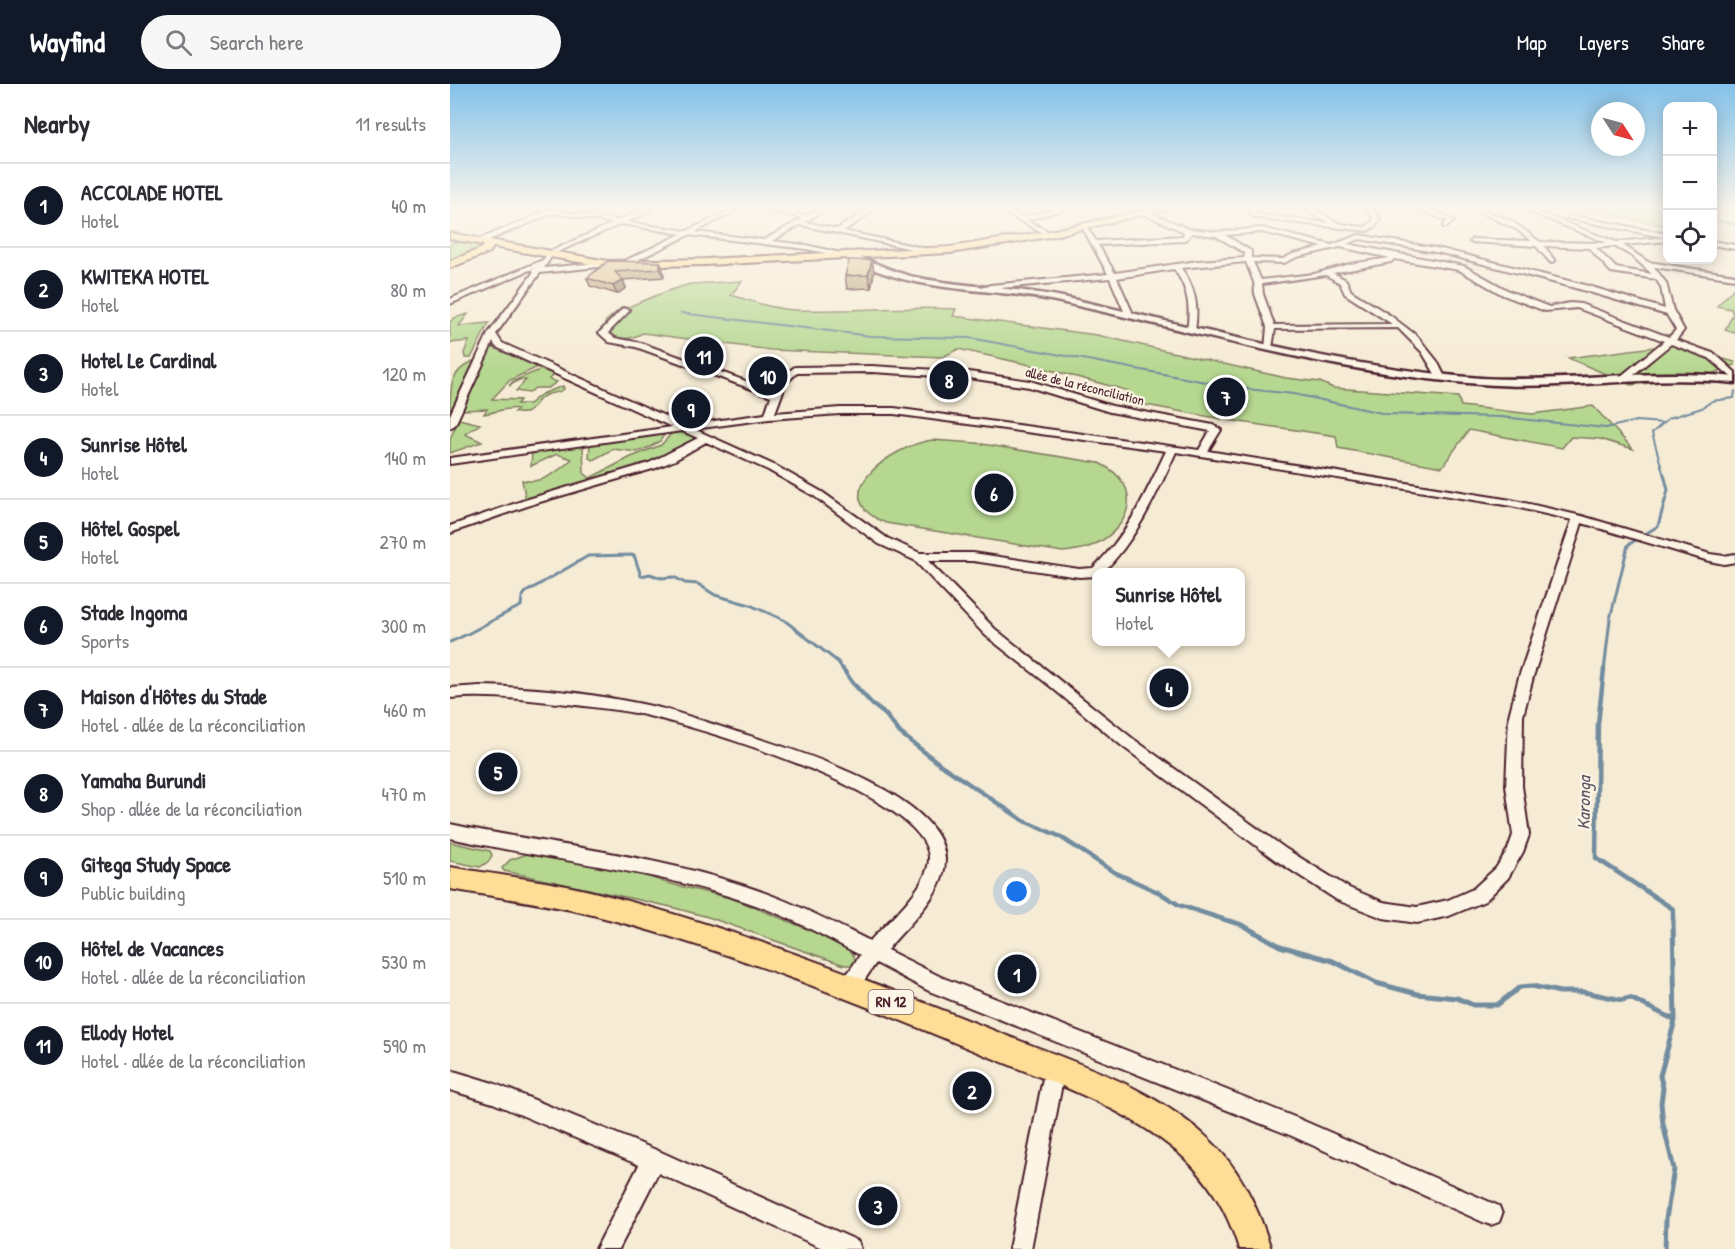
<!DOCTYPE html>
<html lang="en">
<head>
<meta charset="utf-8">
<style>
	body { margin:0; font-family:"Patrick Hand",sans-serif; background:#f7f7f7; color:#2b2b33 }
	.controls { position:absolute; right:18px; top:18px; display:grid; overflow:hidden; border-radius:12px; box-shadow:0 3px 15px #0003 }
	.controls button { width:54px; height:54px; display:grid; place-items:center; padding:0; border:0; border-bottom:2px solid #e1e1e2; background:#fff; color:#2b2b33; font:30px sans-serif }
	.compass { position:absolute; left:1141px; top:18px; width:54px; height:54px; border-radius:50%; background:#fff; box-shadow:0 3px 15px #0003; rotate:126deg }
	.you { position:absolute; left:567px; top:808px; width:21px; height:21px; margin:-15px; border:4px solid #fff; border-radius:50%; background:#1a73e8; box-shadow:0 0 0 9px #1a73e833 }
	.badge { display:grid; place-items:center; width:39px; height:39px; border-radius:50%; background:#111827; color:#fff; font-size:20px; font-weight:700 }
	.pin { position:absolute; translate:-50% -50%; border:3px solid #fff; box-shadow:0 2px 6px #0006 }
	.popup { position:absolute; left:642px; top:484px; width:153px; height:78px; box-sizing:border-box; display:grid; place-content:center; border-radius:12px; background:#fff; filter:drop-shadow(0 2px 4px #0005); font-size:20px; white-space:nowrap; color:#7c7c81 }
	.popup b { font-size:22px; color:#2b2b33 }
	.popup::after { content:''; position:absolute; left:50%; top:100%; margin-left:-12px; border:12px solid transparent; border-top-color:#fff }
	.list { margin:0; padding:0; list-style:none }
	h2 { display:flex; justify-content:space-between; align-items:center; height:78px; margin:0; padding:0 24px; font-size:26px }
	h2 small { font-size:20px; font-weight:400; color:#7c7c81 }
	.list li { display:grid; grid-template-columns:39px 1fr auto; gap:18px; align-items:center; box-sizing:border-box; height:84px; padding:0 24px; border-top:2px solid #e1e1e2 }
	.list b { display:block; font-size:22px; white-space:nowrap }
	.list p { margin:0; font-size:20px; white-space:nowrap; color:#7c7c81 }
	.list em { font-size:20px; font-style:normal; color:#7c7c81 }
	.icon { flex:none; width:33px; height:33px; fill:none; stroke:currentColor; stroke-width:2; stroke-linecap:round; stroke-linejoin:round }
	.map { position:relative; flex:none; width:1285px; height:1165px; overflow:hidden }
	header { display:flex; align-items:center; gap:36px; box-sizing:border-box; height:84px; padding:0 30px; background:#111827; color:#fff }
	header strong { font-size:28px }
	nav { display:flex; gap:33px; margin-inline-start:auto; font-size:21px }
	.search { width:420px; height:54px; background:#f7f7f7; display:flex; align-items:center; gap:15px; box-sizing:border-box; padding:0 21px; border-radius:33px; color:#7c7c81; font-size:22px }
	main { display:flex }
	aside { flex:1; background:#fff }
	.map>svg:first-child { display:block }
	.green { fill:#b5d790; stroke:#807b5e; stroke-width:1.5 }
	.lines { fill:none; stroke-linecap:round; stroke-linejoin:round }
	.stream-far3 { stroke:#728c9f; stroke-width:2 }
	.stream-far2 { stroke:#728c9f; stroke-width:3 }
	.stream-far1 { stroke:#728c9f; stroke-width:4.5 }
	.stream { stroke:#728c9f; stroke-width:5 }
	.minor-casing { stroke:#4a1f2b; stroke-width:4 }
	.tertiary-casing { stroke:#4a1f2b; stroke-width:5 }
	.secondary-casing { stroke:#4a1f2b; stroke-width:4 }
	.primary-casing { stroke:#4a1f2b; stroke-width:4 }
	.minor { fill:#fcf5e5; fill-rule:evenodd }
	.tertiary { fill:#fcf5e5; fill-rule:evenodd }
	.secondary { fill:#fcf5e5; fill-rule:evenodd }
	.primary { fill:#fedd96; fill-rule:evenodd }
	.wall { fill:#bea77e; stroke:#4a1f2b; stroke-width:1.5 }
	.shaded-wall { fill:#9b8866; stroke:#4a1f2b; stroke-width:1.5 }
	.building { fill:#ddc292; stroke:#4a1f2b; stroke-width:1.5 }
	.labels { text-anchor:middle; stroke-width:4.5; stroke-linejoin:round; paint-order:stroke }
	.far-street-label { font-size:14px; fill:#4a1f2b; stroke:#fcf5e5 }
	.shield { fill:#fcf5e5; stroke:#7f5f63; stroke-width:1.5 }
	.shield-label { font-size:15px; font-weight:bold; fill:#4a1f2b }
	.water-label { font-size:18px; font-style:italic; fill:#5e5565; stroke:#fcf5e5 }
</style>
</head>
<body>
<header>
<strong>Wayfind</strong>
<div class="search"><svg class="icon" aria-label="search" viewBox="0 0 24 24"><circle cx="10" cy="10" r="6"/><path d="M15 15l6 6"/></svg>Search here</div>
<nav><a>Map</a><a>Layers</a><a>Share</a></nav>
</header>
<main>
<aside>
<h2>Nearby<small>11 results</small></h2>
<ul class="list">
<li><span class="badge">1</span><div><b>ACCOLADE HOTEL</b><p>Hotel</p></div><em>40 m</em></li>
<li><span class="badge">2</span><div><b>KWITEKA HOTEL</b><p>Hotel</p></div><em>80 m</em></li>
<li><span class="badge">3</span><div><b>Hotel Le Cardinal</b><p>Hotel</p></div><em>120 m</em></li>
<li><span class="badge">4</span><div><b>Sunrise Hôtel</b><p>Hotel</p></div><em>140 m</em></li>
<li><span class="badge">5</span><div><b>Hôtel Gospel</b><p>Hotel</p></div><em>270 m</em></li>
<li><span class="badge">6</span><div><b>Stade Ingoma</b><p>Sports</p></div><em>300 m</em></li>
<li><span class="badge">7</span><div><b>Maison d'Hôtes du Stade</b><p>Hotel · allée de la réconciliation</p></div><em>460 m</em></li>
<li><span class="badge">8</span><div><b>Yamaha Burundi</b><p>Shop · allée de la réconciliation</p></div><em>470 m</em></li>
<li><span class="badge">9</span><div><b>Gitega Study Space</b><p>Public building</p></div><em>510 m</em></li>
<li><span class="badge">10</span><div><b>Hôtel de Vacances</b><p>Hotel · allée de la réconciliation</p></div><em>530 m</em></li>
<li><span class="badge">11</span><div><b>Ellody Hotel</b><p>Hotel · allée de la réconciliation</p></div><em>590 m</em></li>
</ul>
</aside>
<div class="map">
<svg width="1285" height="1165" viewBox="0 0 1285 1165">
	<rect width="100%" height="100%" fill="#f6ebd4"/>
	<filter id="ink" filterUnits="userSpaceOnUse"><feTurbulence type="fractalNoise" baseFrequency=".0167" numOctaves="2"/><feDisplacementMap in="SourceGraphic" scale="12" xChannelSelector="R" yChannelSelector="G"/><feConvolveMatrix kernelMatrix="1 2 1 2 8 2 1 2 1" color-interpolation-filters="sRGB"/></filter>
	<g filter="url(#ink)">
		<path class="green" d="M 1104,125 L 1217,125 L 1217,152 L 1211,150 L 1216,142 L 1162,131 L 1162,129 L 1132,127 L 1126,133 Z
			M 16,157 L 34,162 L 0,178 L 0,160 Z
			M 292,197 L 281,211 C 302,217 322,225 344,226 C 398,228 452,222 506,225 L 503,232 L 647,251 L 836,294 L 870,298 L 883,304 L 1008,313 L 1011,322 L 1082,330 L 1143,322 L 1183,365 L 1150,355 L 1121,353 L 1112,364 L 1019,346 L 992,383 L 888,364 L 886,352 L 777,336 L 674,317 L 679,307 L 589,283 L 508,265 L 493,273 L 321,266 L 193,249 C 177,257 167,257 152,247 L 156,237 L 168,227 L 215,208 L 240,200 Z
			M 1284,204 L 1285,204 L 1285,249 L 1275,246 L 1283,230 L 1281,225 L 1267,222 Z
			M 18,230 L 9,242 L 39,239 L 21,274 L 15,274 L 14,269 L 19,257 L 0,259 L 0,238 L 4,234 Z
			M 1220,261 L 1285,278 L 1285,281 L 1251,294 L 1181,301 L 1118,274 Z
			M 44,264 L 88,283 L 60,296 L 42,315 L 70,316 L 67,320 L 79,320 L 92,310 L 113,302 L 114,305 C 108,310 103,308 96,311 C 81,318 85,334 64,328 L 68,325 C 57,322 46,329 34,330 L 37,325 L 13,326 L 39,265 Z
			M 23,277 L 24,278 L 0,329 C 0,302 0,288 23,277 Z
			M 92,285 L 104,290 L 99,295 L 107,298 L 98,304 L 85,304 L 79,309 L 66,307 L 76,296 L 69,296 L 59,302 L 63,297 Z
			M 9,335 L 30,340 L 15,350 L 32,358 L 0,369 L 0,355 Z
			M 216,348 L 210,357 L 200,363 L 187,368 L 163,365 L 143,376 L 139,374 L 140,360 Z
			M 223,348 L 237,349 L 249,355 L 211,376 L 76,417 L 72,396 C 91,401 109,387 122,375 L 107,370 L 81,382 L 82,368 L 133,361 L 134,389 L 140,394 L 181,373 L 211,361 Z
			M 482,356 L 526,359 L 649,379 C 698,402 680,449 636,464 C 629,466 621,467 613,468 L 436,439 C 370,412 444,361 482,356 Z
			M 0,758 L 40,767 L 42,771 L 39,777 L 30,783 L 0,777 Z
			M 77,770 L 191,790 L 217,799 L 284,815 L 394,860 L 404,872 L 405,877 L 402,881 L 394,881 L 258,833 L 217,822 L 54,787 L 52,784 L 60,776 Z"/>
		<g class="lines">
			<path class="stream-far3" d="M 1192,125 L 1218,129
				M 1262,136 L 1285,140
				M 231,229 L 421,252 L 520,254 L 788,304 L 844,310 L 936,330 L 1051,333 L 1156,344 L 1186,337 L 1213,339
				M 1214,392 L 1202,349 L 1219,334 L 1252,324 L 1262,317 L 1284,314 L 1285,307"/>
			<path class="stream-far2" d="M 0,558 C 25,548 46,533 71,522 L 72,513 L 76,508 L 138,472 L 184,471 L 191,492 L 200,490 L 211,494 L 224,493 L 235,499 L 248,500 L 265,511 L 300,521 L 334,536 L 388,578 L 394,587
				M 1154,587 L 1160,535 L 1178,461 L 1208,442 L 1218,406 L 1214,390"/>
			<path class="stream-far1" d="M 393,585 L 402,598 L 423,621 L 436,631 L 450,649 L 491,681 L 574,737 L 609,752 L 664,788 L 710,809 L 729,821 L 785,839
				M 1154,585 L 1148,640 L 1146,774 L 1223,825 L 1223,839"/>
			<path class="stream" d="M 781,837 L 792,841 L 830,862 L 883,877 L 926,899 L 967,910 L 1007,914 L 1023,921 L 1047,921 L 1070,903 L 1082,902 L 1110,908 L 1134,908 L 1172,916 L 1180,914 L 1225,936
				M 1215,1165 L 1216,1135 L 1224,1085 L 1213,1040 L 1211,1019 L 1213,1004 L 1210,992 L 1225,936 L 1223,837"/>
			<defs>
				<path id="minor" d="M 80,125 L 93,125 L 169,136 L 196,125 L 203,125 L 177,138 L 237,147 L 282,125 L 289,125 L 245,148 L 314,156 L 353,134 L 309,125 L 358,131 L 369,125 L 376,125 L 355,138 L 387,145 L 419,125 L 426,125 L 394,147 L 483,166 L 481,169 L 350,141 L 322,157 L 356,161 L 399,171 L 396,173 L 356,165 L 239,151 L 173,183 L 170,183 L 170,179 L 231,150 L 171,140 L 103,170 L 94,184 L 158,178 L 162,180 L 158,182 L 90,189 L 46,250 L 52,259 L 235,341 L 315,330 L 321,312 L 186,263 L 159,258 L 149,249 L 173,224 L 180,226 L 158,249 L 165,254 L 191,259 L 323,307 L 332,292 L 345,283 L 422,282 L 519,288 L 580,297 L 662,322 L 763,341 L 771,346 L 758,367 L 1061,416 L 1132,432 L 1260,470 L 1274,472 L 1285,470 L 1285,478 L 1274,480 L 1259,477 L 1132,439 L 1083,593 L 1073,632 L 1072,702 L 1079,751 L 1073,768 L 1058,794 L 1035,817 L 999,832 L 967,839 L 933,834 L 887,816 L 824,775 L 672,662 L 600,602 L 535,551 L 464,476 L 429,460 L 364,412 L 318,386 L 256,358 L 225,376 L 206,384 L 83,420 L 0,449 L 0,442 L 75,416 L 199,379 L 248,354 L 232,347 L 0,380 L 0,374 L 222,343 L 46,263 L 43,258 L 5,341 L 0,344 L 0,331 L 38,250 L 83,189 L 81,185 L 87,183 L 0,220 L 0,215 L 93,176 L 99,168 L 163,139 ZM 422,288 L 519,294 L 579,303 L 660,328 L 760,347 L 749,366 L 444,324 L 390,324 L 325,329 L 336,299 L 347,289 ZM 390,330 L 444,330 L 716,367 C 696,409 677,452 643,484 L 629,485 L 523,469 L 470,469 L 437,454 L 372,408 L 326,382 L 244,345 L 319,335 ZM 726,368 L 1061,422 L 1122,436 L 1069,593 L 1059,632 L 1056,702 L 1063,751 L 1058,765 L 1046,784 L 1023,805 L 998,816 L 967,823 L 933,818 L 899,804 L 836,765 L 682,654 L 545,545 L 478,477 L 523,477 L 629,493 L 647,492 L 647,488 L 653,488 C 687,455 706,411 726,368 Z
					M 557,125 L 564,125 L 561,128 L 572,133 L 606,125 L 615,125 L 577,136 L 601,149 L 599,152 L 555,129 Z
					M 797,125 L 803,125 L 806,130 L 814,131 L 880,139 L 853,125 C 870,124 878,136 892,140 C 900,142 908,142 916,143 L 924,135 L 916,125 L 922,125 L 930,135 L 925,143 L 917,147 L 814,135 L 802,132 Z
					M 967,125 L 986,127 L 1004,137 L 997,143 L 993,143 L 997,137 Z
					M 1023,125 L 1031,125 L 1062,137 L 1090,158 L 1157,159 L 1072,125 L 1080,125 L 1166,158 L 1218,153 L 1218,157 L 1173,161 L 1198,178 L 1285,191 L 1285,195 L 1204,183 L 1216,199 L 1223,226 L 1234,246 L 1226,256 L 1265,270 L 1285,288 L 1285,296 L 1259,274 L 1221,260 L 1177,296 L 1171,296 L 1171,292 L 1214,257 L 1127,224 L 1095,227 L 1053,211 L 1009,186 L 944,175 L 941,178 L 883,189 L 896,196 L 901,207 L 941,232 L 967,252 L 987,277 L 995,293 L 994,295 L 988,295 L 972,268 L 948,244 L 825,245 L 822,264 L 815,266 L 817,243 L 805,210 L 804,198 L 796,178 L 731,184 C 745,203 749,222 745,246 L 741,248 L 737,246 C 741,223 738,204 724,185 L 667,194 L 684,232 L 680,234 L 676,232 L 660,194 L 540,205 L 536,203 L 540,201 L 658,190 L 631,141 L 635,141 L 646,157 L 733,152 L 734,148 L 692,129 L 694,126 L 739,145 L 768,148 L 812,144 L 882,161 L 909,151 L 991,165 L 1135,201 L 1215,225 L 1211,203 L 1206,195 L 1161,188 L 1139,164 L 1094,162 L 1105,177 L 1101,179 L 1086,162 L 1020,158 L 1022,155 L 1082,157 L 1066,145 ZM 812,148 L 873,163 L 843,170 L 833,175 L 801,174 L 801,167 L 775,151 ZM 741,149 L 766,152 L 795,169 L 794,174 L 748,177 L 665,189 L 648,161 L 733,157 L 738,154 ZM 910,155 L 991,169 L 1129,205 L 1217,231 L 1226,246 L 1219,253 L 1131,220 L 1120,219 L 1099,223 L 1059,207 L 1014,182 L 897,160 ZM 1164,162 L 1182,172 L 1202,190 L 1166,184 L 1146,164 ZM 890,163 L 940,174 L 900,180 L 864,190 L 811,196 L 803,178 L 834,179 L 847,173 ZM 876,191 L 890,199 L 895,210 L 942,240 L 824,241 L 813,210 L 812,200 Z
					M 1119,131 L 1212,149 L 1215,151 L 1212,153 L 1117,134 Z
					M 1262,157 L 1285,161 L 1285,165 L 1262,161 Z
					M 30,602 C 82,603 141,609 192,620 C 223,626 253,637 284,647 C 335,663 495,709 495,776 C 495,810 457,841 437,866 L 491,893 L 847,1034 L 1049,1122 L 1052,1130 L 1049,1138 L 1041,1141 L 1033,1138 L 842,1052 L 479,907 L 426,879 L 406,908 L 399,910 L 392,908 L 390,901 L 410,871 C 372,851 335,830 294,817 C 199,785 98,776 0,754 L 0,740 C 98,761 200,770 295,802 C 339,816 379,837 420,857 C 438,837 480,802 479,773 C 475,709 241,640 185,629 C 163,625 140,623 118,620 C 78,616 40,610 0,614 L 0,604 Z
					M 605,974 L 612,977 L 615,984 L 581,1165 L 559,1165 L 595,984 L 598,977 Z
					M 0,986 L 43,999 L 211,1068 L 408,1157 L 411,1165 L 374,1165 L 208,1089 L 169,1165 L 146,1165 L 189,1081 L 43,1019 L 0,1006 Z"/>
				<path id="tertiary" d="M 396,168 C 419,175 441,188 464,193 C 516,204 570,203 622,215 C 757,246 892,284 1031,294 C 1116,299 1200,284 1285,293 L 1285,299 C 1200,290 1115,307 1030,300 C 886,290 747,248 606,217 C 560,207 512,208 466,198 C 441,193 417,183 393,173 L 393,169 Z"/>
				<path id="secondary" d="M 102,125 L 113,125 L 34,158 L 27,156 Z"/>
				<path id="primary" d="M 701,125 L 717,125 L 599,153 L 500,169 L 255,181 L 158,183 L 43,163 L 40,168 L 0,184 L 0,177 L 32,164 L 34,161 L 0,155 L 0,149 L 158,177 L 255,175 L 500,163 L 599,147 Z
					M 0,783 C 46,791 94,796 140,807 C 282,843 414,894 550,949 C 620,977 694,999 752,1049 C 788,1080 807,1120 821,1165 L 789,1165 C 778,1128 759,1096 730,1070 C 673,1021 601,998 532,970 C 403,916 274,864 139,830 C 93,819 46,813 0,805 Z"/>
			</defs>
			<use href="#minor" class="minor-casing"/>
			<use href="#tertiary" class="tertiary-casing"/>
			<use href="#secondary" class="secondary-casing"/>
			<use href="#primary" class="primary-casing"/>
			<use href="#minor" class="minor"/>
			<use href="#tertiary" class="tertiary"/>
			<use href="#secondary" class="secondary"/>
			<use href="#primary" class="primary"/>
		</g>
		<path class="wall" d="M 422,176 L 424,188 L 421,204 L 397,205 L 395,192 Z
			M 210,178 L 213,186 L 214,193 L 173,196 L 176,204 L 167,210 L 140,202 L 137,194 Z"/>
		<path class="shaded-wall" d="M 422,176 L 424,188 L 421,204 L 418,191 Z
			M 210,178 L 213,186 L 214,193 L 210,185 Z
			M 173,196 L 176,204 L 167,210 L 163,202 Z"/>
		<path class="building" d="M 399,176 L 422,176 L 418,191 L 395,192 Z
			M 158,177 L 210,178 L 210,185 L 165,188 L 173,196 L 163,202 L 137,194 Z"/>
	</g>
	<linearGradient id="sky" x2="0" y2="1"><stop stop-color="#83c1ea"/><stop offset="0.43" stop-color="#fbf6ec"/><stop offset="1" stop-color="#fbf6ec" stop-opacity="0"/></linearGradient>
	<rect width="1285" height="288" fill="url(#sky)"/>
	<g class="labels">
		<g class="far-street-label">
			<text transform="translate(635 302) rotate(14)" y="5">allée de la réconciliation</text>
		</g>
		<rect class="shield" x="418.5" y="906" width="45" height="24" rx="4.5"/>
		<g class="shield-label">
			<text x="441" y="923">RN 12</text>
		</g>
		<g class="water-label">
			<text transform="translate(1134 719) rotate(-89)" y="6">Karonga</text>
		</g>
	</g>
</svg>
<div class="controls">
<button>+</button>
<button>−</button>
<button><svg class="icon" aria-label="locate" viewBox="0 0 24 24"><circle cx="12" cy="12" r="6"/><path d="M12 2v4M12 18v4M2 12h4M18 12h4"/></svg></button>
</div>
<svg class="compass" viewBox="-18 -18 36 36"><path d="M0-13l5 13h-10z" fill="#e53935"/><path d="M0 13l5-13h-10z" fill="#7c7c81"/></svg>
<div class="you"></div>
<div class="pin badge" style="left:567px;top:890px">1</div>
<div class="pin badge" style="left:522px;top:1007px">2</div>
<div class="pin badge" style="left:428px;top:1122px">3</div>
<div class="pin badge" style="left:719px;top:604px">4</div>
<div class="popup"><b>Sunrise Hôtel</b>Hotel</div>
<div class="pin badge" style="left:48px;top:688px">5</div>
<div class="pin badge" style="left:544px;top:409px">6</div>
<div class="pin badge" style="left:776px;top:313px">7</div>
<div class="pin badge" style="left:499px;top:296px">8</div>
<div class="pin badge" style="left:241px;top:325px">9</div>
<div class="pin badge" style="left:318px;top:292px">10</div>
<div class="pin badge" style="left:254px;top:272px">11</div>
</div>
</main>
</body>
</html>
